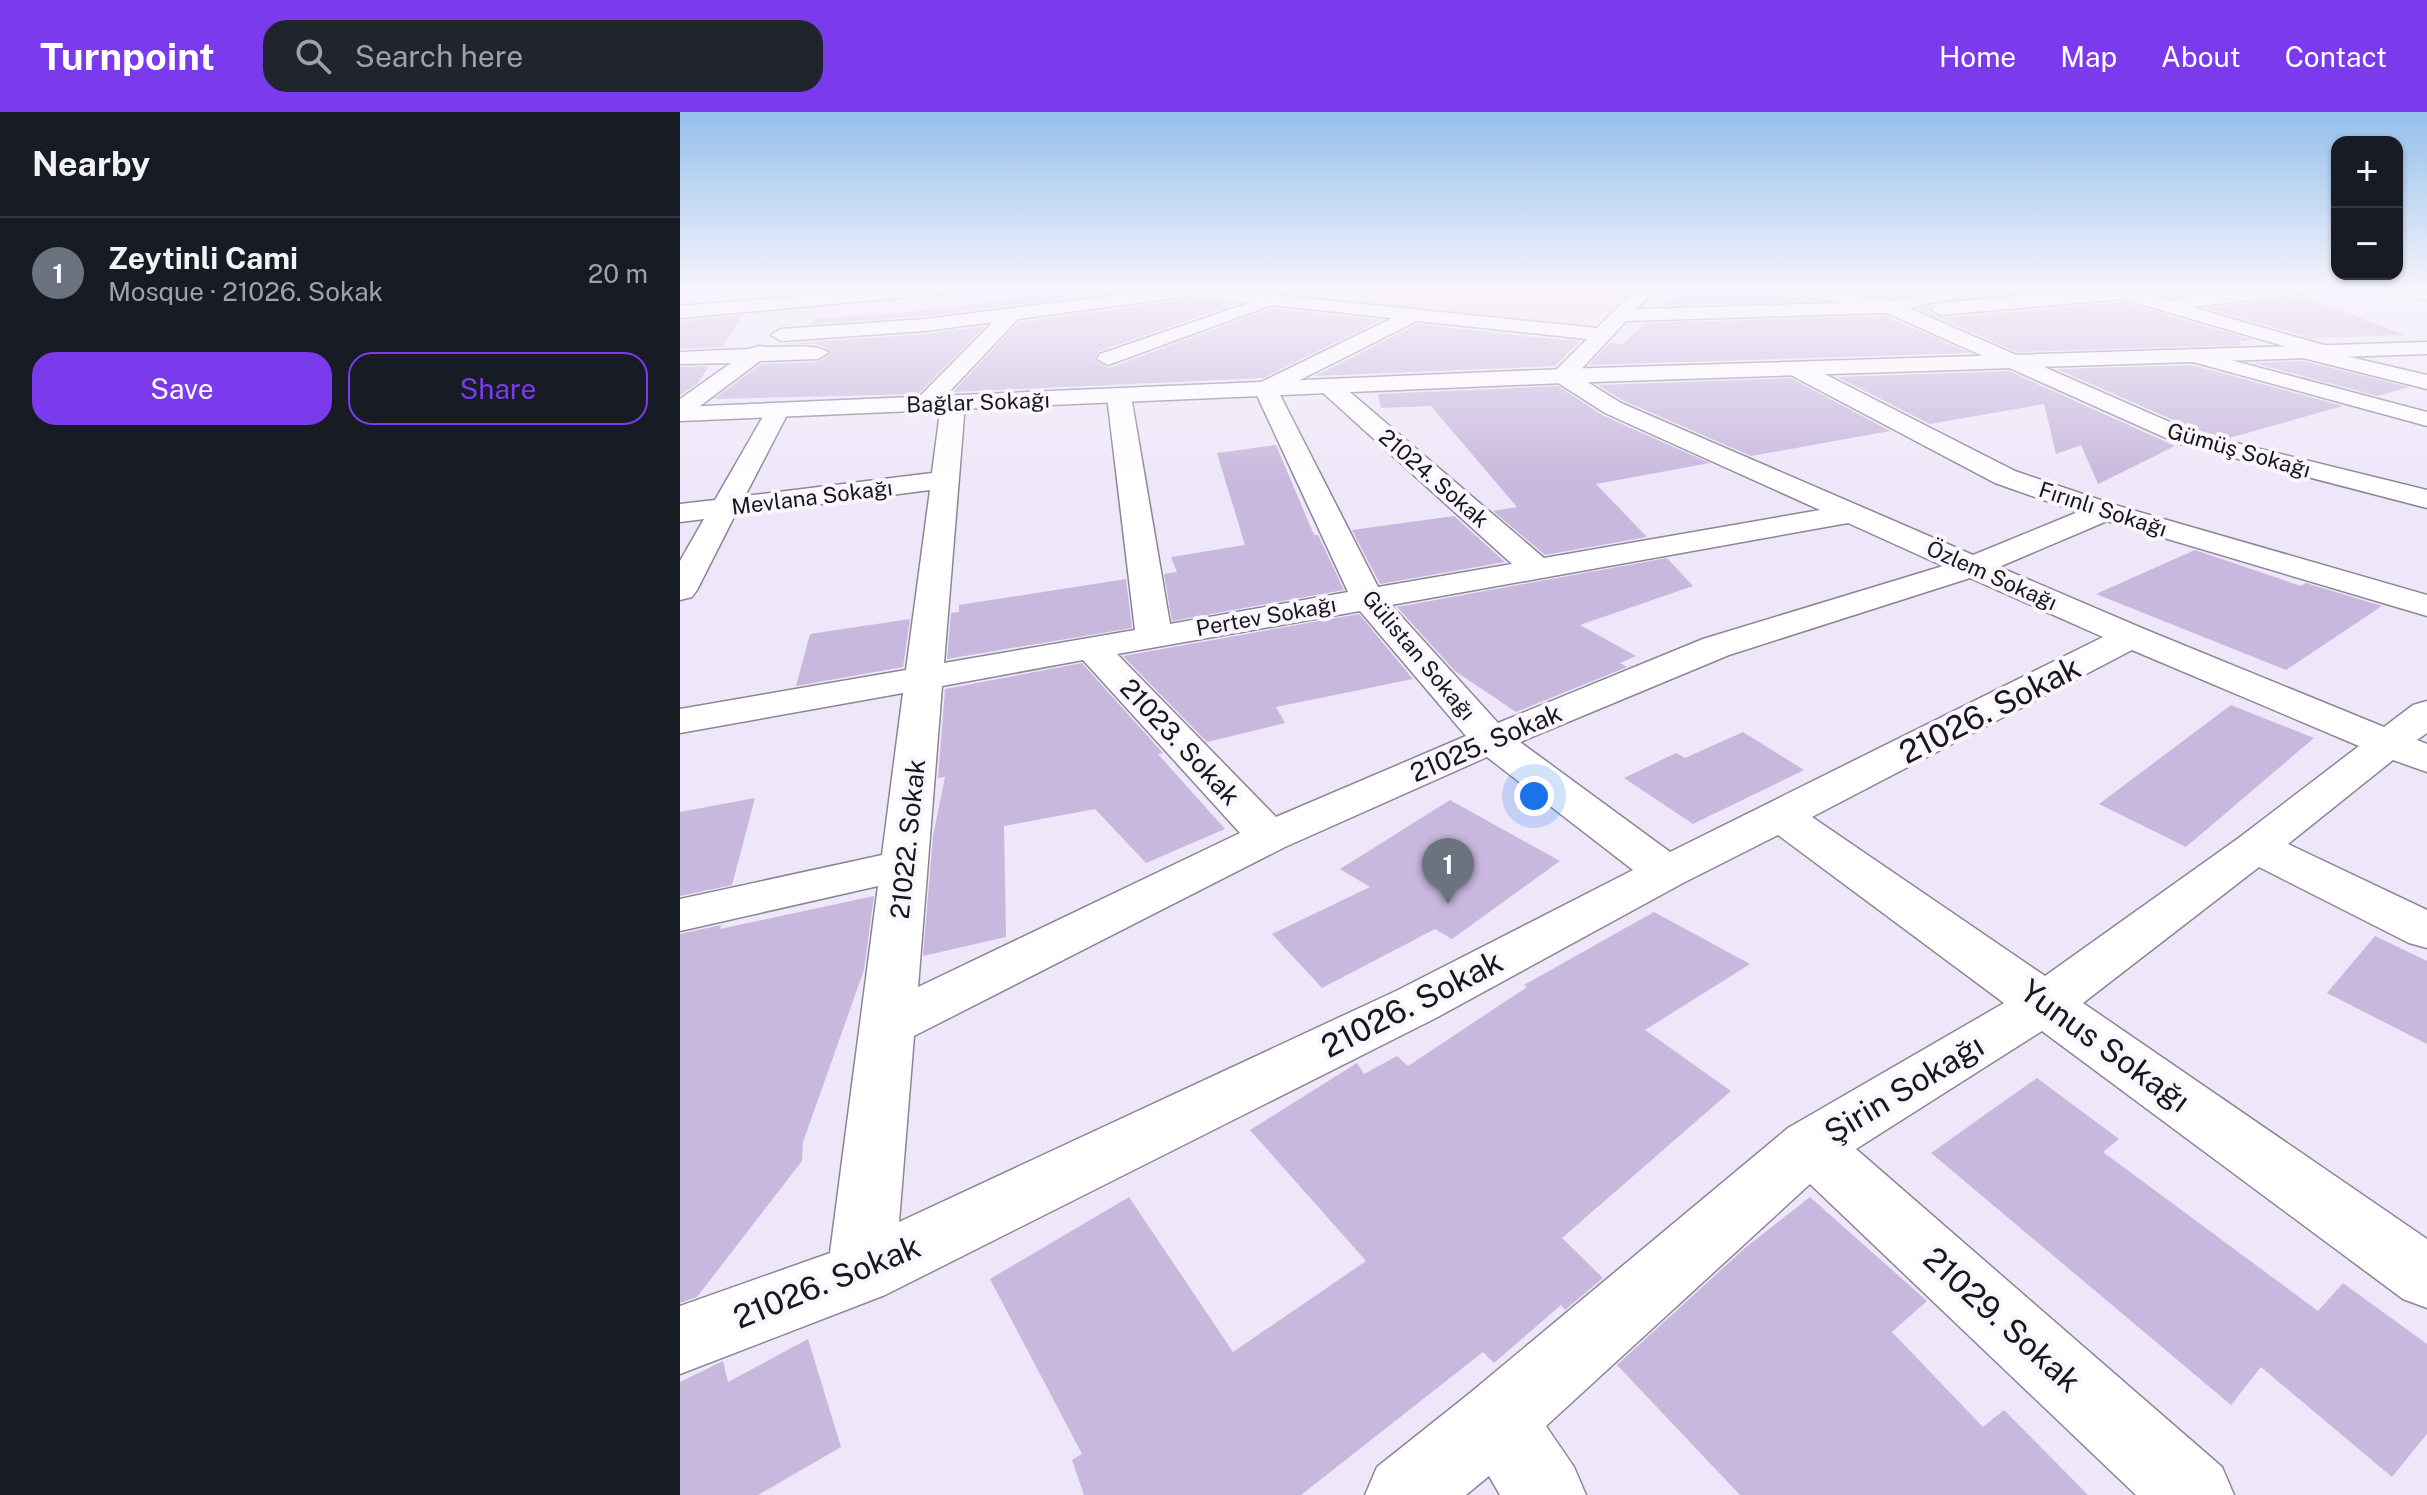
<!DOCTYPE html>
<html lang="en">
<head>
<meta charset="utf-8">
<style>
	body { margin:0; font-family:"Public Sans",sans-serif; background:#20242c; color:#f1f3f6 }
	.controls { position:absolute; right:24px; top:24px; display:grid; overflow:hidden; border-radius:16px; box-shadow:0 2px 6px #0004 }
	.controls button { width:72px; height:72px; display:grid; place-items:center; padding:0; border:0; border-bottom:2px solid #363941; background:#171b24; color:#f1f3f6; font:40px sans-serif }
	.you { position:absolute; left:854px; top:684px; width:28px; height:28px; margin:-20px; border:6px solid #fff; border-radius:50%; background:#1a73e8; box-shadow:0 0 0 12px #1a73e833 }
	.badge { display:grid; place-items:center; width:52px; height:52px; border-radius:50%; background:#7c3aed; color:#fff; font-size:26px; font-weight:700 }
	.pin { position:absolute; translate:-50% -66px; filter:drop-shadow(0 2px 4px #0008) }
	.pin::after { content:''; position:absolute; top:42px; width:28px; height:24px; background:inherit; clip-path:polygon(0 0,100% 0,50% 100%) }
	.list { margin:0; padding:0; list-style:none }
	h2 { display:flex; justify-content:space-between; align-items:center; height:104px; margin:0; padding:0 32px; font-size:34px }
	h2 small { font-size:26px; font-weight:400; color:#9ea1a6 }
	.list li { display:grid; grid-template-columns:52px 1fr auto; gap:24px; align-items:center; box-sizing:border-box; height:112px; padding:0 32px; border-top:2px solid #363941 }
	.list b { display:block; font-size:30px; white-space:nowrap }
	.list p { margin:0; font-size:26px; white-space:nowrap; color:#9ea1a6 }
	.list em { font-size:26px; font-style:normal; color:#9ea1a6 }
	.actions { display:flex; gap:16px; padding:24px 32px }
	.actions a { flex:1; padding:18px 0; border:2px solid #7c3aed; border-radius:24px; text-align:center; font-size:28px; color:#7c3aed }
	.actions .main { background:#7c3aed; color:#fff }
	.icon { flex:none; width:44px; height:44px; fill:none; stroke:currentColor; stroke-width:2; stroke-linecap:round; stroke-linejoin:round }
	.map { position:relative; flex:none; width:1747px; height:1383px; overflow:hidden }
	header { display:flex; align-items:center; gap:48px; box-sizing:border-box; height:112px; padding:0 40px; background:#7c3aed; color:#fff }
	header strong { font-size:38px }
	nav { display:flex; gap:44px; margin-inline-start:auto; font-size:28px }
	.search { width:560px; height:72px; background:#20242c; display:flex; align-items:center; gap:20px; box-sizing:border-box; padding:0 28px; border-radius:24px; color:#9ea1a6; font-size:30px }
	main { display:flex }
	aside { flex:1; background:#171b24 }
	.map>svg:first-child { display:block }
	.commercial { fill:#f3d9df }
	.building { fill:#c8b8dd }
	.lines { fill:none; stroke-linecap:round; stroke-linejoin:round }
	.minor-casing { stroke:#8c8596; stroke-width:3 }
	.major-casing { stroke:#8c8596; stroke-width:3 }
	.minor { fill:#fff; fill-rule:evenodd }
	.major { fill:#fff; fill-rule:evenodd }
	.labels { text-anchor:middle; stroke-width:8; stroke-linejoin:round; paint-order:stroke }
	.far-street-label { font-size:22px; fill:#19161c; stroke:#f9f6fe }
	.street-label { font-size:26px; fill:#19161c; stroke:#f9f6fe }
	.near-street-label { font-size:32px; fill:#19161c; stroke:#f9f6fe }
</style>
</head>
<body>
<header>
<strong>Turnpoint</strong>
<div class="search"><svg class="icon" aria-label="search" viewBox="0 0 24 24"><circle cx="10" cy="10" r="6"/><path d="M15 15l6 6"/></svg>Search here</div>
<nav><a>Home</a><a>Map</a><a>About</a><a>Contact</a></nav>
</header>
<main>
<aside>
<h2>Nearby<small></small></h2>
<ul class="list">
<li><span class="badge" style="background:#6b7280">1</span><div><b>Zeytinli Cami</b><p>Mosque · 21026. Sokak</p></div><em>20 m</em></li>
</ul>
<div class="actions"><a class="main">Save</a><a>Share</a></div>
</aside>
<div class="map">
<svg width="1747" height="1383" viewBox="0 0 1747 1383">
	<rect width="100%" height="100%" fill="#eee7f9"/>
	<path class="commercial" d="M 710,176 L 948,176 L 912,217 L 768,202 L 698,193 L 687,187 Z"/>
	<path class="building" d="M 1003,176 L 1098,176 L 1103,183 L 1133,189 L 984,193 Z
		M 1151,176 L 1260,176 L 1210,186 Z
		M 1307,176 L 1389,176 L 1293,185 L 1303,182 Z
		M 1455,176 L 1558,176 L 1505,181 L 1495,187 Z
		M 382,182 L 388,186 L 245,204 L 131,212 L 137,207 L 230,200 Z
		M 1626,185 L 1725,223 L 1631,226 L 1526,196 Z
		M 509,187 L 556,192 L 419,239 L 414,248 L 429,256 L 592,196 L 701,208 L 583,266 L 273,280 L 339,210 Z
		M 1443,190 L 1573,228 L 1560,229 L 1561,233 L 1337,240 L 1239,197 L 1249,195 L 1249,200 L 1260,206 Z
		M 63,203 L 42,235 L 0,237 L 0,209 Z
		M 1206,204 L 1290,241 L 909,253 L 930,231 L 943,232 L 965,211 Z
		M 738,212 L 865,226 L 900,229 L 875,254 L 635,264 Z
		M 305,214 L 238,282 L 34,287 L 81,252 L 138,250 L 151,242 L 144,235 L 136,232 L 105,232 L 245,222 Z
		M 1623,249 L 1729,275 L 1698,284 L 1573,251 Z
		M 1512,253 L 1663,294 L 1549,326 L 1516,318 L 1377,257 Z
		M 29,254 L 18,271 L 0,283 L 0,255 Z
		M 1329,259 L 1495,334 L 1418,372 L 1401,333 L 1376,342 L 1364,292 L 1250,312 L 1157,265 Z
		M 1111,266 L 1210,319 L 1071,344 L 942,288 L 918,273 Z
		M 878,274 L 924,304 L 1030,351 L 916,372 L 967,425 L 865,443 L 813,399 L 837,395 L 751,294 L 701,296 L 698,282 Z
		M 596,333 L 634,423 L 638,423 L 664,478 L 492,509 L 484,462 L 497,460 L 491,445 L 565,433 L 537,341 Z
		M 774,404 L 825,450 L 700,472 L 672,418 Z
		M 1515,438 L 1621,474 L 1626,471 L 1702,494 L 1606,558 L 1416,482 Z
		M 987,446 L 1013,474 L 900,513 L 956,544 L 940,551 L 947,555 L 836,600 L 775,559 L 717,495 Z
		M 446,467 L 452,516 L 267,547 L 271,501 L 279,500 L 279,493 Z
		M 679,502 L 733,567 L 596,595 L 605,611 L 527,630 L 443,544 Z
		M 230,507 L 223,555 L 116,574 L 130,522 Z
		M 402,551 L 483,641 L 478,642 L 545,717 L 466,751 L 415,697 L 324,714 L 326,825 L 243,844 L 253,724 L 265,665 L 258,666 L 265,577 Z
		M 1551,593 L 1634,626 L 1506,735 L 1419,692 Z
		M 1063,620 L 1124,658 L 1013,712 L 944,666 L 996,641 L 1005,646 Z
		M 75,686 L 52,773 L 0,784 L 0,700 Z
		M 770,688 L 880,749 L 772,827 L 755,817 L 642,876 L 592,822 L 690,775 L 660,757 Z
		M 194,784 L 184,858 L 123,1030 L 122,1049 L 17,1185 L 0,1191 L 0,822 L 41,813 L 40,817 Z
		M 974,800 L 1070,852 L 965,918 L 1051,979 L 882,1126 L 923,1166 L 885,1198 L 881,1193 L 814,1251 L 803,1240 L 621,1383 L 404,1383 L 392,1348 L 402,1342 L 310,1167 L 449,1085 L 553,1240 L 686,1149 L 570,1018 L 677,951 L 684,962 L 717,944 L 728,954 L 847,875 L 844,873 Z
		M 1695,824 L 1747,849 L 1747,932 L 1647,881 Z
		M 1357,966 L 1439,1027 L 1423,1040 L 1638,1199 L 1663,1171 L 1747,1232 L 1747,1322 L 1712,1365 L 1581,1255 L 1551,1293 L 1251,1041 Z
		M 1130,1085 L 1247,1189 L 1212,1220 L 1303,1315 L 1324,1298 L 1408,1383 L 1060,1383 L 937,1253 L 1065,1136 Z
		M 128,1227 L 161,1335 L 78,1383 L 0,1383 L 0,1270 L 43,1249 L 48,1270 Z"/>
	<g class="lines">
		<defs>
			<path id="minor" d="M 215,176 L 281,176 L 272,181 L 0,206 L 0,194 Z
				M 493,176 L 528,176 L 917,216 L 957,176 L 976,176 L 957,197 L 1160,191 L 1104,180 L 1101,176 L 1136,176 L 1210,189 L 1273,176 L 1304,176 L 1301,180 L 1229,196 L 1515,321 L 1747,378 L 1747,396 L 1497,331 L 1207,201 L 946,209 L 896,263 L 941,291 L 1293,443 L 1398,400 L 1315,371 L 1107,261 L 1104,256 L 1107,251 L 1123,251 L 1335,359 L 1435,393 L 1747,483 L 1747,504 L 1427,409 L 1319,455 L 1464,517 L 1704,615 L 1733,593 L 1747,589 L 1747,621 L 1737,628 L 1747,632 L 1747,660 L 1713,648 L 1608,732 L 1747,798 L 1747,836 L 1729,831 L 1579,755 L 1403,891 L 1747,1127 L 1747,1196 L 1723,1187 L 1362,919 L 1176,1037 L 1542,1355 L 1554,1383 L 1456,1383 L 1130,1072 L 866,1314 L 894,1355 L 906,1383 L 820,1383 L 809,1364 L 786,1383 L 685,1383 L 697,1355 L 790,1281 L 1108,1016 L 1324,891 L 1098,723 L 1003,771 L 754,907 L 205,1183 L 0,1262 L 0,1194 L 150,1141 L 198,774 L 0,819 L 0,787 L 202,743 L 223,581 L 0,621 L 0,597 L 226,558 L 250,378 L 55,403 L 17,478 L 12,485 L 0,488 L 0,449 L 24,407 L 0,410 L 0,392 L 35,388 L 89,294 L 105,294 L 109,299 L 65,384 L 252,361 L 261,292 L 265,287 L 281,287 L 285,292 L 264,551 L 455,518 L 427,284 L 431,279 L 447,279 L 451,284 L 490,512 L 668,480 L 574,277 L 577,272 L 712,206 L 592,193 L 428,253 L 417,247 L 420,242 L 569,191 L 509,184 L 338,207 L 253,297 L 237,297 L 233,292 L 237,287 L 313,210 L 245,219 L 101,229 L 91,223 L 101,217 L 245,207 ZM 737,209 L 907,227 L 875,259 L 872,264 L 875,269 L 925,301 L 1140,398 L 864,446 L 658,270 L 642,270 L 639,275 L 642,280 L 832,452 L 698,475 L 598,279 ZM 1168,411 L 1263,454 L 1023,527 L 818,611 L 711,493 ZM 1290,466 L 1423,525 L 990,740 L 840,630 L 1049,543 ZM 680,499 L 786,624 L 596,705 L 437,542 ZM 1452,538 L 1679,634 L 1560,725 L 1365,864 L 1132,705 ZM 403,548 L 560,721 L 238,875 L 262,574 ZM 807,645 L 953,758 L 716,879 L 219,1110 L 234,924 L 605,735 Z
				M 1417,176 L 1445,176 L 1496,190 L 1505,184 L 1585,176 L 1639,176 L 1630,181 L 1511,195 L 1651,235 L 1653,241 L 1747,263 L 1747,277 L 1615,244 L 1612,240 L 1614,237 L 1443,187 L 1260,203 L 1251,197 L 1260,191 Z
				M 1704,176 L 1747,178 L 1747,188 L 1707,180 Z
				M 79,234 C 97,238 137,229 148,241 L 138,247 L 80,249 L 8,303 L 0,305 L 0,287 L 51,251 L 0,252 L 0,240 L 69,237 Z
				M 1509,237 L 1747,300 L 1747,314 L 1502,247 L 1498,243 Z"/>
			<path id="major" d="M 1747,230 L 1747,242 L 883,271 L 0,309 L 0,295 L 883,257 Z"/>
		</defs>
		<use href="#minor" class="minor-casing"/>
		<use href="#major" class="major-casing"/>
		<use href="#minor" class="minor"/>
		<use href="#major" class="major"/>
	</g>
	<linearGradient id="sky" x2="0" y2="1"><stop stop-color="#93bfeb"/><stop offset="0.48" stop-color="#f7f4fc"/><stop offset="1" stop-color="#f7f4fc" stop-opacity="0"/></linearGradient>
	<rect width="1747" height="369" fill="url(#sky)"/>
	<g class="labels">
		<g class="far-street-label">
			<text transform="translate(298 290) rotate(-2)" y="8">Bağlar Sokağı</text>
			<text transform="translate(1559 338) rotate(16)" y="8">Gümüş Sokağı</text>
			<text transform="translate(754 366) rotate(41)" y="8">21024. Sokak</text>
			<text transform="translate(132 385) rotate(-7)" y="8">Mevlana Sokağı</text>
			<text transform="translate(1423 397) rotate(18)" y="8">Fırınlı Sokağı</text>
			<text transform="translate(1312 463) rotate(24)" y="8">Özlem Sokağı</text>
			<text transform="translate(586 504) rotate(-10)" y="8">Pertev Sokağı</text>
			<text transform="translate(739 543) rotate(50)" y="8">Gülistan Sokağı</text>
		</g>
		<g class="street-label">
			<text transform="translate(500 630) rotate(47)" y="9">21023. Sokak</text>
			<text transform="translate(806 631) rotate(-23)" y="9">21025. Sokak</text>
			<text transform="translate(228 727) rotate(-84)" y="9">21022. Sokak</text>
		</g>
		<g class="near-street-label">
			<text transform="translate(1310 598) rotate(-27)" y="11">21026. Sokak</text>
			<text transform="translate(732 892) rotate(-27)" y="11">21026. Sokak</text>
			<text transform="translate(1425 934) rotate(36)" y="11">Yunus Sokağı</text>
			<text transform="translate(1224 977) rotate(-31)" y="11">Şirin Sokağı</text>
			<text transform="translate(147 1170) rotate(-22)" y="11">21026. Sokak</text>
			<text transform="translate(1322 1208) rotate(42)" y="11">21029. Sokak</text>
		</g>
	</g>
</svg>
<div class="controls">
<button>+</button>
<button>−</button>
</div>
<div class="you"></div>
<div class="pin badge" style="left:768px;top:792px;background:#6b7280">1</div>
</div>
</main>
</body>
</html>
